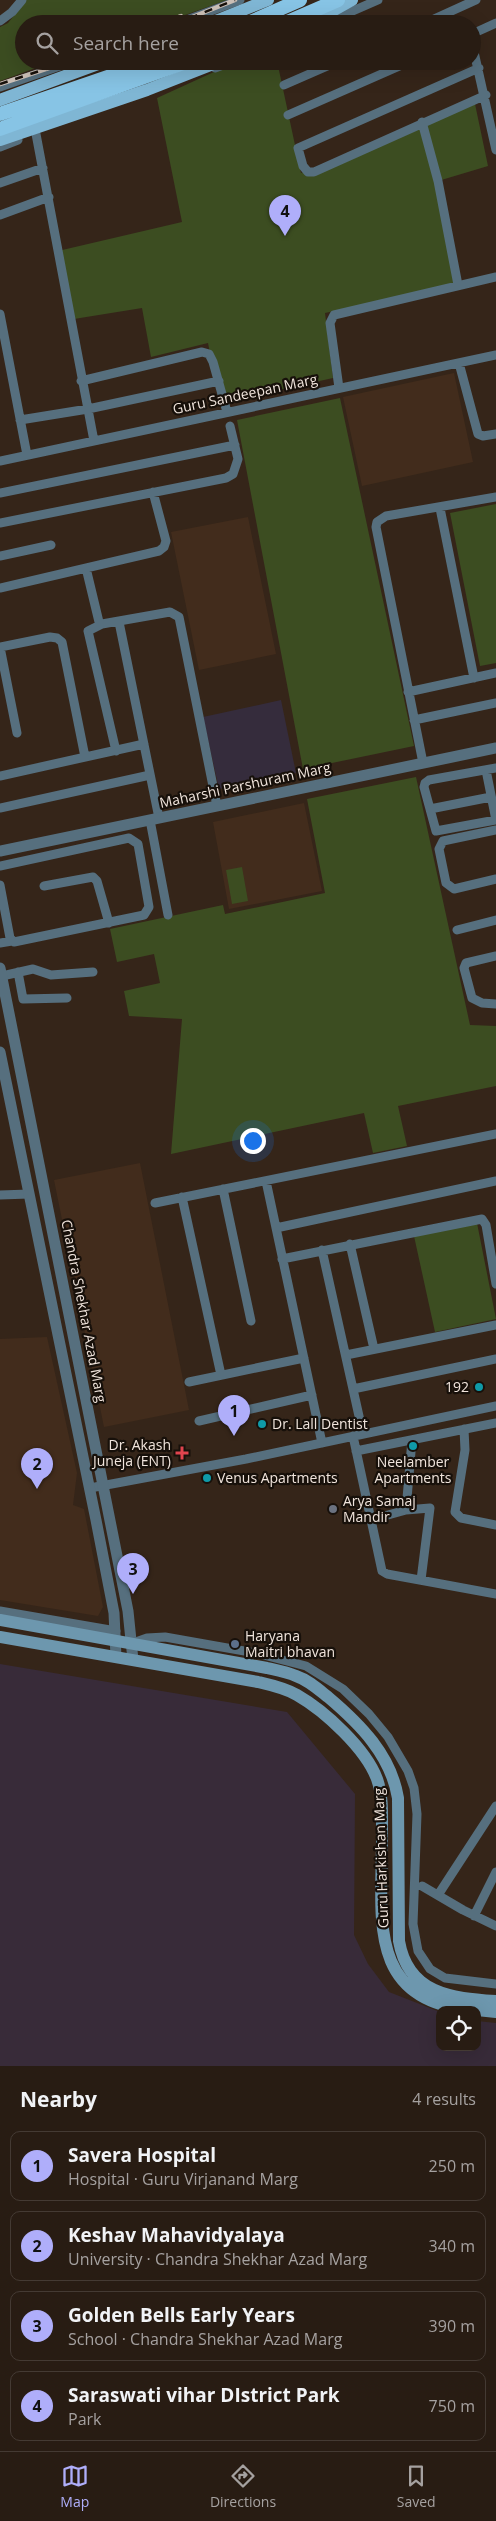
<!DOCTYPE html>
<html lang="en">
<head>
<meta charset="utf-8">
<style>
	body { margin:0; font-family:"Open Sans",sans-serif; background:#30251c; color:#f1f3f6 }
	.controls { position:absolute; right:15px; bottom:15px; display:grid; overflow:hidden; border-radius:10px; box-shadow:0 5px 20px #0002 }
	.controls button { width:45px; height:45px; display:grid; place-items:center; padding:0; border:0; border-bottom:1px solid #443a33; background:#281c13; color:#f1f3f6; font:25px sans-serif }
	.you { position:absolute; left:252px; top:1140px; width:18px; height:18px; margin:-12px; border:4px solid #fff; border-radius:50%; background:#1a73e8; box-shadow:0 0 0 8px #1a73e833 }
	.badge { display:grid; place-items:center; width:32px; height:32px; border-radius:50%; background:#afaefa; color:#111; font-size:16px; font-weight:700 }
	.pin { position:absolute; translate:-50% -41px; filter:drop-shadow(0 1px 2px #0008) }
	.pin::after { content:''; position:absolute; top:26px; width:18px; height:15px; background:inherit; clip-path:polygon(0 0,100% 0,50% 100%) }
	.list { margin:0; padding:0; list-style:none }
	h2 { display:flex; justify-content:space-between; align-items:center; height:65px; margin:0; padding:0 20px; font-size:21px }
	h2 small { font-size:16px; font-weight:400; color:#a5a1a0 }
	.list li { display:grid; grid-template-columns:32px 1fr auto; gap:15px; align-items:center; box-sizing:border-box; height:70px; margin:0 10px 10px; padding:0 10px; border:1px solid #443a33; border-radius:10px }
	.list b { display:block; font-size:19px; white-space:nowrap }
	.list p { margin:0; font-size:16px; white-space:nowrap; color:#a5a1a0 }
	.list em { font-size:16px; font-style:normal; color:#a5a1a0 }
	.icon { flex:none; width:28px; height:28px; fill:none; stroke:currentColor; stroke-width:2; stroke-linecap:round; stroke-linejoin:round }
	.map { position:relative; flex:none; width:496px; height:2066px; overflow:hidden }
	.search { position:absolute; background:#281c13; box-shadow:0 5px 20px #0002; left:15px; right:15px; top:15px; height:55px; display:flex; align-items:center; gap:12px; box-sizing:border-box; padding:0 18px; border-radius:28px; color:#a5a1a0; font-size:19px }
	.sheet { height:385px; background:#281c13 }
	nav { display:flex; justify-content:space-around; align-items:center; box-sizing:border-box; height:70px; border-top:1px solid #443a33; background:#281c13; font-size:14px; color:#a5a1a0 }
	nav a { display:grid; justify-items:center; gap:2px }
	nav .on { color:#afaefa }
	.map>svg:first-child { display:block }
	.commercial { fill:#352c3c }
	.industrial { fill:#382b39 }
	.built { fill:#422c1c }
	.green { fill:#3c4d21 }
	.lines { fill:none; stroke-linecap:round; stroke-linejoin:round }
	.minor { stroke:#566f7e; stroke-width:9 }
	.tertiary { stroke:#566f7e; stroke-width:11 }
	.secondary { stroke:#6d97ae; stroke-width:12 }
	.primary { stroke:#7fb6d4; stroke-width:12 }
	.trunk { stroke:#87c4e5; stroke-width:14 }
	.rail-casing { stroke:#cbbfb6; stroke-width:4.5 }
	.rail { stroke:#17100a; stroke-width:2.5; stroke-dasharray:8; stroke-linecap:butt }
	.culture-dot { fill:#0f9aa8; stroke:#17100a; stroke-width:2 }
	.health-dot { fill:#e0444e; stroke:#17100a; stroke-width:2 }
	.worship-dot { fill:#6b7280; stroke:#17100a; stroke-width:2 }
	.service-dot { fill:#5c6f8a; stroke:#17100a; stroke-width:2 }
	.labels { text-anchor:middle; stroke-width:4.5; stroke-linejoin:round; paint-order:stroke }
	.street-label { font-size:14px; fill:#f0e4dc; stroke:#17100a }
	.poi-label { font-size:14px; fill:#f0e4dc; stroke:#17100a; text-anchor:start }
</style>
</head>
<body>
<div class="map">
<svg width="496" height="2066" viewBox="0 0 496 2066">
	<rect width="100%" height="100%" fill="#352519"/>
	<path class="commercial" d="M 281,700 L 296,773 L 219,789 L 203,717 Z"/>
	<path class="industrial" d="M 0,1664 L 287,1712 L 355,1794 L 354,1935 L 368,1964 L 389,1992 L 440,2012 L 440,2047 L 477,2047 L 477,2021 L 496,2023 L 496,2066 L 0,2066 Z"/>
	<path class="built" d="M 454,373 L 473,462 L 362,486 L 343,397 Z
		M 248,517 L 276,654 L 199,670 L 171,532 Z
		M 304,803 L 322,891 L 229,909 L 213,822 Z
		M 140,1163 L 189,1410 L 104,1427 L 54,1180 Z
		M 47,1337 L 77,1473 L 73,1505 L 84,1509 L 103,1607 L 98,1616 L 0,1600 L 0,1339 Z"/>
	<path class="green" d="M 26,0 L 227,0 L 160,24 L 24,24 L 24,61 L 55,61 L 0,81 L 0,27 L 8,23 Z
		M 238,61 L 277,61 L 301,173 L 475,104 L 488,166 L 438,181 L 458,285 L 325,313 L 333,378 L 220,403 L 208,343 L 151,357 L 142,308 L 74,319 L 58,251 L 182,222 L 157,98 Z
		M 340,398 L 414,746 L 303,769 L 237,420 Z
		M 496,504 L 496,663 L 480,666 L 450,513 Z
		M 416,777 L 470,1025 L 496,1026 L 496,1086 L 398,1106 L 407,1146 L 373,1153 L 364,1113 L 171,1154 L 182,1019 L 129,1016 L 124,991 L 160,983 L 154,954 L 117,962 L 110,929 L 223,905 L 225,914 L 325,893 L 307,799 Z
		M 242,867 L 248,901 L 232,904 L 226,870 Z
		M 477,1223 L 496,1319 L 435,1332 L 414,1236 Z"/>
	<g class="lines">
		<path class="minor" d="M 0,21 L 12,12 L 22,0
			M 176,24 L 240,0
			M 323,24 L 378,0
			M 423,24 L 476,0
			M 472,34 L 496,23
			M 472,43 L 496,150
			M 215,68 L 234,61
			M 479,68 L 298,148 L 303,166 L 308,172 L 314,172 L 486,95
			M 284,85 L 339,61
			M 0,87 L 74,61
			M 288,115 L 411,61
			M 422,122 L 438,181 L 458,285
			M 36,134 L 94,441
			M 0,147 L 18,140
			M 0,183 L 43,168
			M 0,215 L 49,197
			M 0,314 L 27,455
			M 459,363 L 478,434 L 483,436 L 496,434
			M 81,381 L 202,352 L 209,354 L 213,362 L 227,412
			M 339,388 L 330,323 L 334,315 L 496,277
			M 20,420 L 88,409 L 219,381
			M 0,461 L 496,355
			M 0,493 L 235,445
			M 440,508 L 474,678
			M 0,523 L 226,478 L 233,474 L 238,459 L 230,426
			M 0,556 L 51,545
			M 86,568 L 99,622 L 102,624 L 170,612 L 179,617 L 217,806
			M 0,588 L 159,551 L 164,547 L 166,541 L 153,492
			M 119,622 L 159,818
			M 102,624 L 88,631 L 116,751
			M 0,647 L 50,637 L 57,638 L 62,642 L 85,757
			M 0,647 L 17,733
			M 408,692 L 496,673
			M 414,720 L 496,703
			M 423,763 L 376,527 L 377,522 L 386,516 L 496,497
			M 496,768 L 429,780 L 425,783 L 424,787 L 436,831 L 496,820
			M 486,770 L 496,820
			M 0,776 L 144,744
			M 0,808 L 150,775
			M 430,809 L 491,797
			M 150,820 L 168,915
			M 496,830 L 443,841 L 439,849 L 446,883 L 454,889 L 496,879
			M 0,866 L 129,838 L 138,844 L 149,907 L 144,915 L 14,942 L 10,938 L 0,885
			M 44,886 L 93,877 L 97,881 L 109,923
			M 457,930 L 496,920
			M 0,943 L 12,941
			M 496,956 L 466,963 L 464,968 L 472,998 L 482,1003 L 496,1004
			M 18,972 L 23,999 L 67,998
			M 2,976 L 33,969 L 51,975 L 93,972
			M 266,1181 L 322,1443
			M 223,1189 L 251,1321
			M 0,1195 L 29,1194
			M 182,1197 L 221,1375
			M 155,1203 L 496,1134
			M 276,1228 L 496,1181
			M 350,1244 L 374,1349
			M 322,1250 L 363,1434
			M 282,1259 L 482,1219 L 486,1225 L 496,1284
			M 346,1355 L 496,1325
			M 189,1382 L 304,1358
			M 353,1389 L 496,1359
			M 199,1421 L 312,1395
			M 464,1429 L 465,1450 L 455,1512 L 461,1518 L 496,1525
			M 353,1436 L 382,1571 L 387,1574 L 496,1594
			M 356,1451 L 496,1423
			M 90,1488 L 246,1459 L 496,1406
			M 406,1510 L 412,1440
			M 370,1520 L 406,1510 L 430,1508 L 421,1580
			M 0,1611 L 116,1631
			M 133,1643 L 147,1638 L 165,1637 L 256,1653 L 306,1666 L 343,1689 L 369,1714 L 388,1737 L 408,1771 L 414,1788 L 417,1814 L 413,1924 L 418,1951 L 430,1969 L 445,1978 L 496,1984
			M 422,1886 L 463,1910 L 496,1926
			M 438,1895 L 496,1806
			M 474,1916 L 496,1872"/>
		<path class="tertiary" d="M 0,851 L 496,748
			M 0,968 L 128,1611 L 133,1660
			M 0,1052 L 96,1520 L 114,1613 L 116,1657"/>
		<path class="secondary" d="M 0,1620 L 267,1668 C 276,1670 287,1672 296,1676 C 308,1680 318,1689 328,1697 C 360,1724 391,1755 398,1798 L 399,1941 C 408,1994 451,1998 496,2001
			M 0,1637 L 258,1682 C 271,1685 285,1688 297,1695 C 325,1711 366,1749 377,1779 C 383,1796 382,1814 382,1832 C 383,1912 363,2000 471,2010
			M 477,2010 L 496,2012"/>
		<path class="primary" d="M 208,24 L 268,0
			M 309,24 L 352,0
			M 0,100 L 106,61
			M 0,140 L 147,90 L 221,61"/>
		<path class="trunk" d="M 246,24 L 300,0
			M 283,24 L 338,0
			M 0,114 L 154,61
			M 0,129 L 189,61"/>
		<defs>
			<path id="rail" d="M 160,24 L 181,16
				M 175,24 L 235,0
				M 0,84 L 70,61"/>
		</defs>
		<use href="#rail" class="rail-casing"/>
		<use href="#rail" class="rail"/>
	</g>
	<g class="culture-dot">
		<circle cx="479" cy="1387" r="5"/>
		<circle cx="262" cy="1424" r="5"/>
		<circle cx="413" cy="1446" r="5"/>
		<circle cx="207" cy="1478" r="5"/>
	</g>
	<path class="health-dot" d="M179.5 1445.5h5v5h5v5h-5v5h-5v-5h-5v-5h5z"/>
	<circle class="worship-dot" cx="333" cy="1509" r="5"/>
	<circle class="service-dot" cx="235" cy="1644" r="5"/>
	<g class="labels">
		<g class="street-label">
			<text transform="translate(245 394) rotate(-12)" y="5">Guru Sandeepan Marg</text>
			<text transform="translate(245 785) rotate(-12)" y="5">Maharshi Parshuram Marg</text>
			<text transform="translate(84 1311) rotate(79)" y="5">Chandra Shekhar Azad Marg</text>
			<text transform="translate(381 1858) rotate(-92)" y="5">Guru Harkishan Marg</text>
		</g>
		<g class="poi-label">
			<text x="469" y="1392" text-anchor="end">192</text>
			<text x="272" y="1429">Dr. Lall Dentist</text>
			<text x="171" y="1450" text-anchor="end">Dr. Akash<tspan x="171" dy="16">Juneja (ENT)</tspan></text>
			<text x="413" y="1467" text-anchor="middle">Neelamber<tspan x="413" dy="16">Apartments</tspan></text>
			<text x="217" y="1483">Venus Apartments</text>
			<text x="343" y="1506">Arya Samaj<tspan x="343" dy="16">Mandir</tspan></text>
			<text x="245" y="1641">Haryana<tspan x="245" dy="16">Maitri bhavan</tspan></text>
		</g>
	</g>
</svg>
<div class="controls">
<button><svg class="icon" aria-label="locate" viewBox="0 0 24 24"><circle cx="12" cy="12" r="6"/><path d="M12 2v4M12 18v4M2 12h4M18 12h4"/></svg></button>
</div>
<div class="you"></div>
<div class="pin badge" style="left:234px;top:1436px">1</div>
<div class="pin badge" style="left:37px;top:1489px">2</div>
<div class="pin badge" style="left:133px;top:1594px">3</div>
<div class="pin badge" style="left:285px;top:236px">4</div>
<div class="search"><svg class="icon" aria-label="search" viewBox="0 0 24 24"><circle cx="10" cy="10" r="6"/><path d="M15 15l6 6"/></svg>Search here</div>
</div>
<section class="sheet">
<h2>Nearby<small>4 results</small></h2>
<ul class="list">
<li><span class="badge">1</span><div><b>Savera Hospital</b><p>Hospital · Guru Virjanand Marg</p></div><em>250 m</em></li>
<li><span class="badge">2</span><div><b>Keshav Mahavidyalaya</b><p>University · Chandra Shekhar Azad Marg</p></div><em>340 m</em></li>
<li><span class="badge">3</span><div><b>Golden Bells Early Years</b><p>School · Chandra Shekhar Azad Marg</p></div><em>390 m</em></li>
<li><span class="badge">4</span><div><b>Saraswati vihar DIstrict Park</b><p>Park</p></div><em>750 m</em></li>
</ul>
</section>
<nav>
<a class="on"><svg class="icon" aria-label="map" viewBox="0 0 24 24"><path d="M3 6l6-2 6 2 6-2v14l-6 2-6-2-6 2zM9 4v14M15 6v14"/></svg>Map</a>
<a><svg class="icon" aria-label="directions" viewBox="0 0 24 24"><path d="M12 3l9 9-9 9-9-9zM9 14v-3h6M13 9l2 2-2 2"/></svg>Directions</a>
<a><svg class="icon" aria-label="saved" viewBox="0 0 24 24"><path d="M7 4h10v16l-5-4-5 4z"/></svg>Saved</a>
</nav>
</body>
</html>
